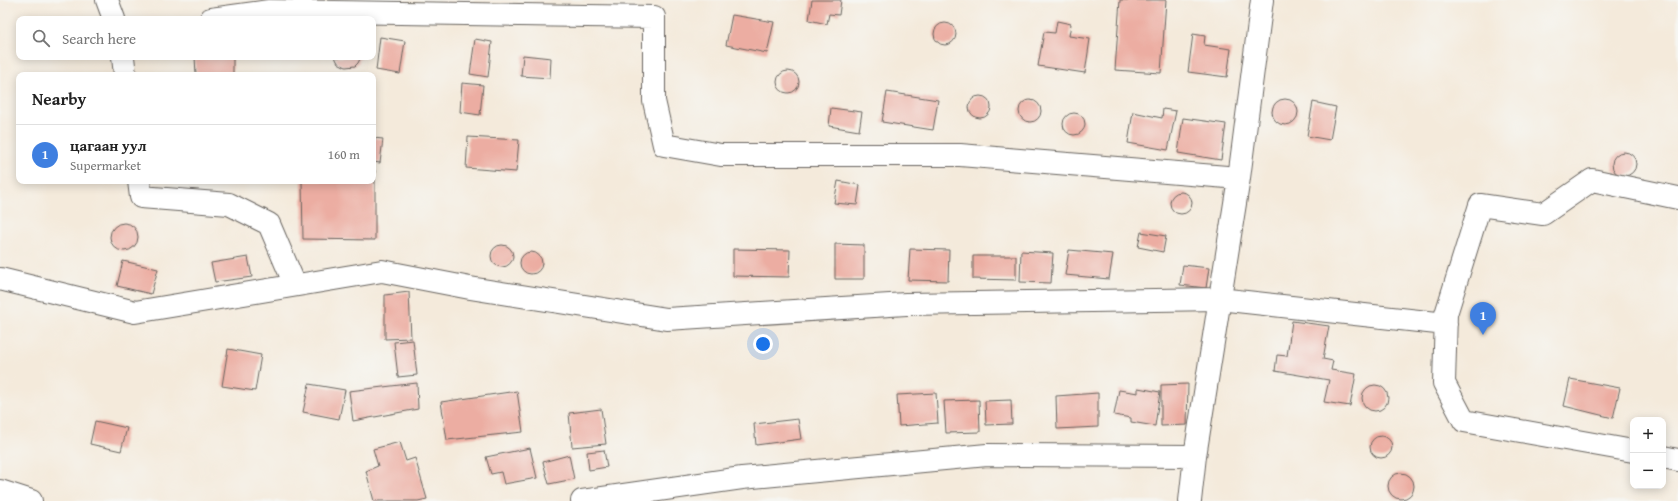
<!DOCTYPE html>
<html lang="en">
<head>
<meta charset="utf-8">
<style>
	body { margin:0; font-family:"Gentium Book Plus",serif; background:#f6f6f6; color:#222 }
	.controls { position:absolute; right:12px; bottom:12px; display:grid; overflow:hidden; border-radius:8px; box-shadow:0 2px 10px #0003 }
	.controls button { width:36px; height:36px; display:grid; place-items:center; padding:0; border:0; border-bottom:1px solid #e0e0e0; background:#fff; color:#222; font:20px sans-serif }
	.you { position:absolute; left:763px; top:344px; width:14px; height:14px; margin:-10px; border:3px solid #fff; border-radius:50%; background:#1a73e8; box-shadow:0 0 0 6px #1a73e833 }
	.badge { display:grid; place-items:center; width:26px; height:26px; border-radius:50%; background:#db2777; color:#fff; font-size:13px; font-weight:700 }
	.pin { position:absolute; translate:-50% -33px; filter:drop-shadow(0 1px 2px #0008) }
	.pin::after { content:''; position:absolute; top:21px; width:14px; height:12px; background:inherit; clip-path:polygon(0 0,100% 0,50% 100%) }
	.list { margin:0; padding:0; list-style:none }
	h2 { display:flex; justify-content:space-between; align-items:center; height:52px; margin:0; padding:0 16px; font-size:17px }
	h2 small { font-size:13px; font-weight:400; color:#767676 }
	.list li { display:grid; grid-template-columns:26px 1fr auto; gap:12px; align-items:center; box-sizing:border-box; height:60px; padding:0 16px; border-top:1px solid #e0e0e0 }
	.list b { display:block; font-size:15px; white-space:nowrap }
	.list p { margin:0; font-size:13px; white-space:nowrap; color:#767676 }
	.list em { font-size:13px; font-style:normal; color:#767676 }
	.icon { flex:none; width:22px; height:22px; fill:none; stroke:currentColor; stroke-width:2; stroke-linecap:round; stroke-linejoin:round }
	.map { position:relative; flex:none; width:1678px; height:501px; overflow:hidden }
	.search { position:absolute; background:#fff; box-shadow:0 2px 10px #0003; left:16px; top:16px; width:360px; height:44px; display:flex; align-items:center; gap:10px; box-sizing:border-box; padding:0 14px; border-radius:8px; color:#767676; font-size:15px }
	.panel { position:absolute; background:#fff; box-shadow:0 2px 10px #0003; left:16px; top:72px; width:360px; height:112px; border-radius:8px }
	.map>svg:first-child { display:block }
	.building { fill:#ecada2 }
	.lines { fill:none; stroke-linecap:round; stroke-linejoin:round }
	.street-casing { stroke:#68645f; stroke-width:24 }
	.street { stroke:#fff; stroke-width:22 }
</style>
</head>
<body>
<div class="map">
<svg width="1678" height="501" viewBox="0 0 1678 501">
	<rect width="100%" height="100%" fill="#f6f6f2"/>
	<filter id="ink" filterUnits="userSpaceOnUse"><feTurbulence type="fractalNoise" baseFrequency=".025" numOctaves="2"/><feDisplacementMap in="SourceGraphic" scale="8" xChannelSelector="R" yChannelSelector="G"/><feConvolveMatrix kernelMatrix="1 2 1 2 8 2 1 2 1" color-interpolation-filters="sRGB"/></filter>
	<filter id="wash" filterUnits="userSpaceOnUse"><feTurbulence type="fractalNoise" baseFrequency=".012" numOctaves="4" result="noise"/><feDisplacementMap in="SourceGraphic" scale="16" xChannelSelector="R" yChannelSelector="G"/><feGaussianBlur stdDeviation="0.9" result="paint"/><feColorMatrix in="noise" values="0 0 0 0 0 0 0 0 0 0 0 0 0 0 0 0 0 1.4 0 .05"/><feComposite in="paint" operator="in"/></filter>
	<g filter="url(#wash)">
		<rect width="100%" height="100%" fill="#f4eadb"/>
		<g id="blocks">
			<path class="building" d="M 812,0 L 841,0 L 839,15 L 829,14 L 827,24 L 809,20 Z
				M 1120,0 L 1166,0 L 1161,73 L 1115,70 Z
				M 732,15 L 774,22 L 767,53 L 726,45 Z
				M 1057,21 L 1071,24 L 1069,36 L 1090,39 L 1085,73 L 1038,66 L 1044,32 L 1055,33 Z
				M934 34a11 11 0 1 1 22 0a11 11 0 1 1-22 0Z
				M 1193,34 L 1205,36 L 1204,45 L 1231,49 L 1227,77 L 1188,72 Z
				M 380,37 L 405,41 L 400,74 L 376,70 Z
				M 475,39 L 492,42 L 488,77 L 470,74 Z
				M 523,55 L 551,58 L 550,78 L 521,76 Z
				M 195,57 L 233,57 L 233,75 L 196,75 Z
				M 335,57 L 361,57 L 358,63 L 355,66 L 346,67 L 338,63 Z
				M777 82a11 11 0 1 1 22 0a11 11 0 1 1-22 0Z
				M 462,83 L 483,85 L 480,115 L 460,112 Z
				M 887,92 L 938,100 L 933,130 L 882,122 Z
				M969 107a11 11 0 1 1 22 0a11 11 0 1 1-22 0Z
				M1272 112a13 13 0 1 1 26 0a13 13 0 1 1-26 0Z
				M1019 111a11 11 0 1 1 22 0a11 11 0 1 1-22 0Z
				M 1313,102 L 1336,107 L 1330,140 L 1307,136 Z
				M 831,108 L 862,112 L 859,131 L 829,126 Z
				M 1163,109 L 1176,111 L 1168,150 L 1128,143 L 1133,112 L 1162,118 Z
				M1063 124a11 11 0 1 1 22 0a11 11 0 1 1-22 0Z
				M 1183,118 L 1226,124 L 1221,160 L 1178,153 Z
				M 468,137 L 519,140 L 516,172 L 466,168 Z
				M 373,138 L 383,139 L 380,163 L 373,162 Z
				M1612 164a12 12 0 1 1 24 0a12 12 0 1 1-24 0Z
				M 373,170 L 375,170 L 375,240 L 303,239 L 302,181 L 373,181 Z
				M 838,181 L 860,185 L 857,205 L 834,203 Z
				M1170 203a11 11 0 1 1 22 0a11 11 0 1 1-22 0Z
				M110 237a14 14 0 1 1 28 0a14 14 0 1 1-28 0Z
				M 1141,232 L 1166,236 L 1163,252 L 1138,247 Z
				M 835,244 L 864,245 L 864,279 L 835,279 Z
				M491 256a11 11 0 1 1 22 0a11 11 0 1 1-22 0Z
				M 733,249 L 790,250 L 789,277 L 733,276 Z
				M 910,249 L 949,250 L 948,281 L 908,280 Z
				M 1069,250 L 1113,254 L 1109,279 L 1065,275 Z
				M 1021,251 L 1053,253 L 1051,283 L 1020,282 Z
				M520 263a11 11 0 1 1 22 0a11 11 0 1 1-22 0Z
				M 973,256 L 1016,256 L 1016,280 L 973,279 Z
				M 248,257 L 252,277 L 215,282 L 211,263 Z
				M 123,261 L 158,269 L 151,294 L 117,286 Z
				M 1183,265 L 1209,268 L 1206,288 L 1180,285 Z
				M 409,292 L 411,338 L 385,339 L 385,295 Z
				M 1292,321 L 1329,326 L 1323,359 L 1333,361 L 1331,370 L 1356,374 L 1350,406 L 1324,402 L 1329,380 L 1275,371 L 1277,355 L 1287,356 Z
				M 413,340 L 417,375 L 398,377 L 394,342 Z
				M 228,349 L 261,355 L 255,391 L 222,386 Z
				M 1570,379 L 1620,388 L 1613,418 L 1564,406 Z
				M 417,383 L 418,409 L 353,421 L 349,391 Z
				M 309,384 L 345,390 L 339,419 L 303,412 Z
				M 1188,384 L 1187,425 L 1161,426 L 1161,385 Z
				M1362 398a13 13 0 1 1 26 0a13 13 0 1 1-26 0Z
				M 1138,388 L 1160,392 L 1155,426 L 1131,422 L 1131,418 L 1114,415 L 1119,390 L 1138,393 Z
				M 517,391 L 523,432 L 447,440 L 441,402 Z
				M 936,393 L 938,423 L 899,426 L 897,395 Z
				M 1098,393 L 1098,427 L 1057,429 L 1056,396 Z
				M 979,400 L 980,432 L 946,433 L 944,401 Z
				M 1011,400 L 1012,424 L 986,425 L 985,401 Z
				M 601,409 L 606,444 L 572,447 L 569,413 Z
				M 798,419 L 801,439 L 756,445 L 754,424 Z
				M 95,421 L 127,428 L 121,451 L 90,444 Z
				M1370 447a11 11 0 1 1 22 0a11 11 0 1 1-22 0Z
				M 400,442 L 406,461 L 415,458 L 427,499 L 418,501 L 374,501 L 366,471 L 378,466 L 373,449 Z
				M 530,448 L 537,478 L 504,484 L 501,472 L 491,474 L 486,457 Z
				M 604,450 L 607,467 L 589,470 L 587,452 Z
				M 569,455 L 574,479 L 549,484 L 543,462 Z
				M1388 486a13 13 0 1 1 26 0a13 13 0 1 1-26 0Z"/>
		</g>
	</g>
	<g filter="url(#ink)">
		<use href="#blocks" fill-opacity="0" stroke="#68645f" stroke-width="1"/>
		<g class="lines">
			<defs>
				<path id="street" d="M 107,0 L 114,19
					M 211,19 L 269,11 L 654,17 L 654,101 L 664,145 L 721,155 L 960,155 L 1239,178
					M 123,57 L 125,75
					M 139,181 L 141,197 L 229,204 L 269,224 L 295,285
					M 0,279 L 135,312 L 382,271 L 470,288 L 667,319 L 906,304 L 1219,299 L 1446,324
					M 1633,451 L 1464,421 L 1444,383 L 1446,314 L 1480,205 L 1543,214 L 1592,180 L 1678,198
					M 1663,457 L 1678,460
					M 0,491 L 31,501
					M 582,501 L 742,478 L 987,455 L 1195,456
					M 1190,501 L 1195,456 L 1239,178 L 1262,0"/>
			</defs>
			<use href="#street" class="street-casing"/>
			<use href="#street" class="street"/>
		</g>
	</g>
</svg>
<div class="controls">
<button>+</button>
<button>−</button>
</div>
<div class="you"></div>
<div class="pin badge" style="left:1483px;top:335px;background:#3f7fe0">1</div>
<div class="search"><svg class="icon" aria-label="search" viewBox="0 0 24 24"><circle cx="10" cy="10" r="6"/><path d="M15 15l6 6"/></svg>Search here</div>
<section class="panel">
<h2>Nearby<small></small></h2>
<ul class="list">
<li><span class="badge" style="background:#3f7fe0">1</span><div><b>цагаан уул</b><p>Supermarket</p></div><em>160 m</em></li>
</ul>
</section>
</div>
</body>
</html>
